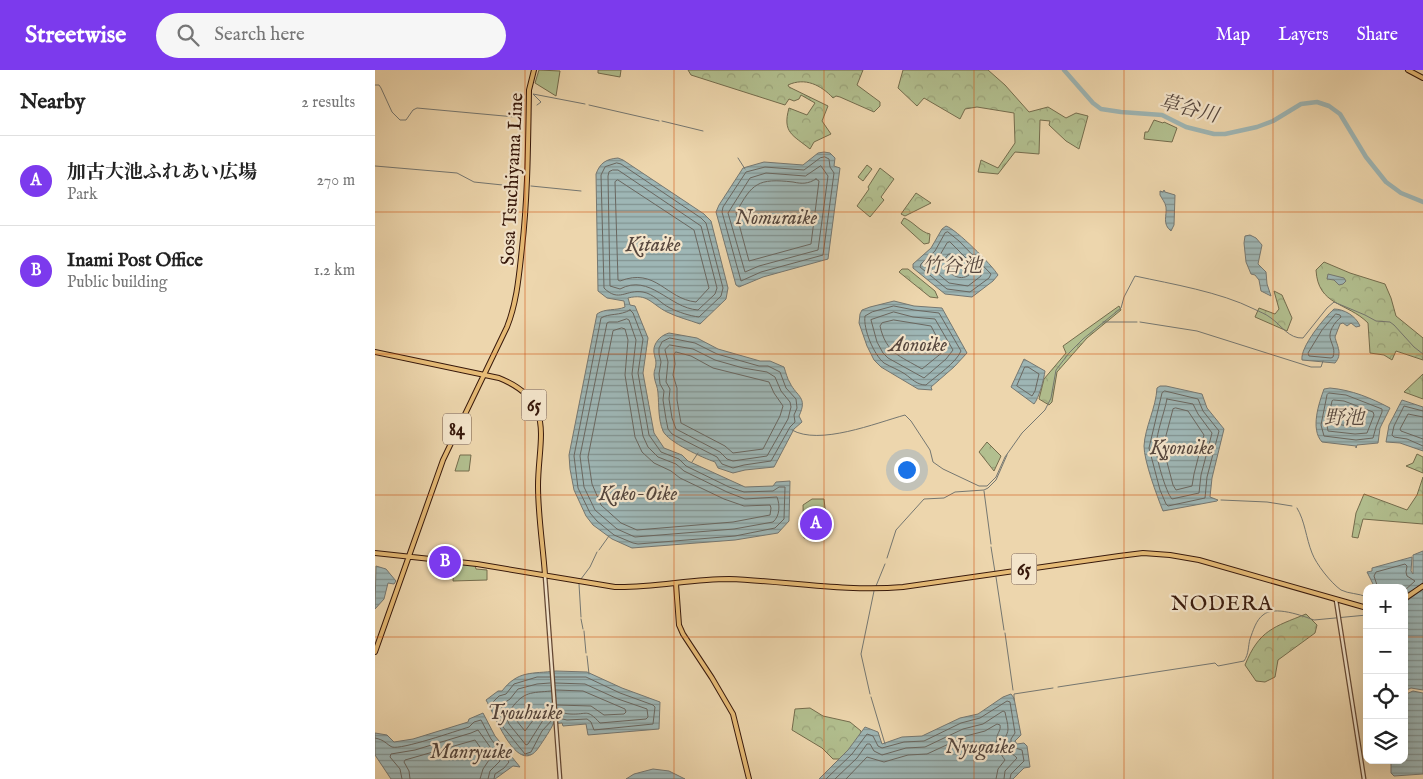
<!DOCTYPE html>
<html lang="en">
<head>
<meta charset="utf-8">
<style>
	body { margin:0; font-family:"IM FELL English","Noto Serif JP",serif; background:#f6f6f6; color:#222 }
	.controls { position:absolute; right:15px; bottom:15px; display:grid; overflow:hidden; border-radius:10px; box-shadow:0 5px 20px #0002 }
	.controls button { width:45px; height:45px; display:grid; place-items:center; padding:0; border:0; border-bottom:1px solid #e0e0e0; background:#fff; color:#222; font:25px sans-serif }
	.you { position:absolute; left:531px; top:399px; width:18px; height:18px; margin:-12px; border:4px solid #fff; border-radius:50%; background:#1a73e8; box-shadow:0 0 0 8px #1a73e833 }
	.badge { display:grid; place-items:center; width:32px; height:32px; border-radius:50%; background:#7c3aed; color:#fff; font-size:16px; font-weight:700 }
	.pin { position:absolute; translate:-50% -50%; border:2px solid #fff; box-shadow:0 1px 5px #0006 }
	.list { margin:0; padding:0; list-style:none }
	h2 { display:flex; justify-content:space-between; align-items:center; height:65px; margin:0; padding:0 20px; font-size:21px }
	h2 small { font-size:16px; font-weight:400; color:#767676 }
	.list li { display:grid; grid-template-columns:32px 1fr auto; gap:15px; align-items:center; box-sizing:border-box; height:90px; padding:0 20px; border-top:1px solid #e0e0e0 }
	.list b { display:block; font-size:19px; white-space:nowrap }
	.list p { margin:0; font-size:16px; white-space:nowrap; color:#767676 }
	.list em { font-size:16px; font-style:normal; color:#767676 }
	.icon { flex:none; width:28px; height:28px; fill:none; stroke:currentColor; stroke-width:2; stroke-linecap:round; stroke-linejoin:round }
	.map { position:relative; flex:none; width:1048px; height:709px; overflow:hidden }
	header { display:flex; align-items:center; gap:30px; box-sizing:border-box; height:70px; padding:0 25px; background:#7c3aed; color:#fff }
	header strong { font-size:24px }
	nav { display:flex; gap:28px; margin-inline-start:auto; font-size:18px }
	.search { width:350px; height:45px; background:#f6f6f6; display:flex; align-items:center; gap:12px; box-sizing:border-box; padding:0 18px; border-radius:28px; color:#767676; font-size:19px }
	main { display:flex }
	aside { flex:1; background:#fff }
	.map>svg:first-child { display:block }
	.green { fill:#b2bf8f; stroke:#746c4d }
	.forest { fill:url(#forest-crowns); stroke:#746c4d }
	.water { fill:url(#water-rules); stroke:#757771 }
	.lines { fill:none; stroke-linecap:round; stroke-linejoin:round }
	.shore { stroke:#6a6760; stroke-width:1 }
	.stream { stroke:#757771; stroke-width:1 }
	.river { stroke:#9eb6b5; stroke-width:4.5 }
	.minor-casing { stroke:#644834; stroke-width:5 }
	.major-casing { stroke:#37180b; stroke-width:6 }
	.minor { stroke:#f3e4ca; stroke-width:2.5 }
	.major { stroke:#e6bb76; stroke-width:4 }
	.grid { fill:none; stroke:#cd4f0c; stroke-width:1; stroke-opacity:0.55 }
	.labels { text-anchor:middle; stroke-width:4.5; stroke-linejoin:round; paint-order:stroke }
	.shield { fill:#f3e4ca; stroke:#6f5544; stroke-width:1 }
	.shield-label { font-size:18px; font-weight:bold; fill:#37180b }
	.street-label { font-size:19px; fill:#37180b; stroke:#f3e4ca }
	.water-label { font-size:20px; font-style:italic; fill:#56473e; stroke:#f3e4ca }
	.quarter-label { font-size:21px; letter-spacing:1px; fill:#37180b; stroke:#f3e4ca }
</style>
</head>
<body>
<header>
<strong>Streetwise</strong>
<div class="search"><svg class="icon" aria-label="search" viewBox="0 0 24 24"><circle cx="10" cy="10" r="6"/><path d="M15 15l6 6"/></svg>Search here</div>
<nav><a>Map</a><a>Layers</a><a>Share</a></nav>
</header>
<main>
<aside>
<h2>Nearby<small>2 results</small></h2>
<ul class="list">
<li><span class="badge">A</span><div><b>加古大池ふれあい広場</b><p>Park</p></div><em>270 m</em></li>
<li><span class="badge">B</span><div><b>Inami Post Office</b><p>Public building</p></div><em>1.2 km</em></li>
</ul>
</aside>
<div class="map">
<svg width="1048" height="709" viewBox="0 0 1048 709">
	<defs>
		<pattern id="forest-crowns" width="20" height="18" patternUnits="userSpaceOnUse" patternTransform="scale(1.25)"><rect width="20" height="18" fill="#b2bf8f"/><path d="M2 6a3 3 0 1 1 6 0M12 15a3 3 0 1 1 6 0" fill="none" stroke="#9aa37a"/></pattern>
		<pattern id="water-rules" width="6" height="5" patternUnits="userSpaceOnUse" patternTransform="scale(1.25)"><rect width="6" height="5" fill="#9eb6b5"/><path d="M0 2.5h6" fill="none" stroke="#829391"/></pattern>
	</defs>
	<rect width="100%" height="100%" fill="#edd6ad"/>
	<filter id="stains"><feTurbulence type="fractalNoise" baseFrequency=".004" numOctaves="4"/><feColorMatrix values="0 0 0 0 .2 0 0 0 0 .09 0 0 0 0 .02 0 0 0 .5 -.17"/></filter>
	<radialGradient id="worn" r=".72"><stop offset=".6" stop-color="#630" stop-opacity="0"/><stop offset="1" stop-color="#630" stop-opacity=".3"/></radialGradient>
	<path class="green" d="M 164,0 L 185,1 L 181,26 L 160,13 Z
		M 223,0 L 246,0 L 245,7 L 223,3 Z
		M 779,50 L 788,53 L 789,52 L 802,58 L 797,72 L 769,69 L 770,62 L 773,62 Z
		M 85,385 L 96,385 L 94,401 L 80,401 Z
		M 437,429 L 449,429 L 450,438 L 454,443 L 454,464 L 429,468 L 428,435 Z
		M 79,493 L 100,495 L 101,499 L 112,500 L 112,510 L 78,511 Z"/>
	<path class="forest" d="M 313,0 L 488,0 L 482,15 L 505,32 L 505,36 L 499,42 L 465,27 L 461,26 L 458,28 C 446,15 430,7 413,15 L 414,17 L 453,36 L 447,51 L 456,64 L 439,72 L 435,79 C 418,65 407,63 414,38 L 432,45 L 440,33 L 426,25 L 424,29 L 419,31 L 414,29 L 410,35 L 316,5 Z
		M 528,0 L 613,0 L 630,15 L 654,42 L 673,37 L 691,48 L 701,43 L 713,46 L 704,79 L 691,71 L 674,55 L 675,51 L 665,50 L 664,84 L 640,82 L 623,104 L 603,102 L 606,90 L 623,98 L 640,73 L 639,43 L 602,37 L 590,39 L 585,49 L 549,28 L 542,36 L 523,18 Z
		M 492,95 L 497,99 L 488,111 L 483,107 Z
		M 505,98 L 519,109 L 506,127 L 509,130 L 495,147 L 482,136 L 494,119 L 493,117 Z
		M 541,123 L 556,133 L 530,146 L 526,144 Z
		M 529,148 C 539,152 545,162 555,164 L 554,173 L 549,174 L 526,153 Z
		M 949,192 L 975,203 L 1010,214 L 1016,228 L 1021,246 L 1048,268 L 1048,290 L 1021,281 L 1017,290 L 1009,285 L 995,283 L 993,253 C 972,232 943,236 941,200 Z
		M 527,199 L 533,199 L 560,221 L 563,228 L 555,227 L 524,202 Z
		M 899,221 L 907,225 L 917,248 L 912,261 L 880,247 L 884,238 L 900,244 L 904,239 Z
		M 744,236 L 746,240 L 712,268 L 682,302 L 677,332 L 674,335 L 664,329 L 669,309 L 691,283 L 688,276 Z
		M 1048,304 L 1048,329 L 1029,322 Z
		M 612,372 L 626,386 L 619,401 L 604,382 Z
		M 1042,384 L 1048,387 L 1048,403 L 1031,396 L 1038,393 Z
		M 1048,407 L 1048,454 L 988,449 L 983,468 L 977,467 L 981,443 L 989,424 L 1032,440 L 1042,425 Z
		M 931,544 L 942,555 L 940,563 L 903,590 L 900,607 L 890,612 L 881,611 L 870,595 C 884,560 899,557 931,544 Z
		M 435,638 L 448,646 L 475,652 L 486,661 L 485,676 L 468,689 L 458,689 L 447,678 L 417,660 L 420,639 Z"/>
	<path class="water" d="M 449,82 L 455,83 L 460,88 L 459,96 L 465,98 L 453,189 L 388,207 L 364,217 L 361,215 L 341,142 L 344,135 L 368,98 L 389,92 L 428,95 L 443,83 Z
		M 243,88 L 248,90 L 329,144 L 336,151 L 353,218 L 351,229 L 325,254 C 314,250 302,247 292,242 C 276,234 273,223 253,228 L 255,235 L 260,236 L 273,268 L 268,303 L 279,363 L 289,378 L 307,385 L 313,391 L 370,417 L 398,416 L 401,412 L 415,411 L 414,451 L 403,463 L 360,470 L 257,478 L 237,469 L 218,455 L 211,446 L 199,420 L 195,399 L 194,385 L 222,244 C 230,238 241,241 250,237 L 249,231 L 232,228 L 223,221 L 221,104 C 225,93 231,89 243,88 Z
		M 789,120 L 790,122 L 800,125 L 799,155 L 796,161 C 787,154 792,146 791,137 C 790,132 787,129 785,125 L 785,121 L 788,122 Z
		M 571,156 C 581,159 617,195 623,205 L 618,211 L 597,227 L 570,224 L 538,198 L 538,194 L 556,178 L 567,159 Z
		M 875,165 L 881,168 L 887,175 L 883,194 L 891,202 L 892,214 L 896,226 L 886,221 L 884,210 L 880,205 L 876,204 L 871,192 L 869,173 L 870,166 Z
		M 953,204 L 969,208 L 971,211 L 968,214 L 964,215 L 959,210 L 952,209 Z
		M 519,231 L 539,236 L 567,238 L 592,283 L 579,297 L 556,317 L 557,320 L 543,319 L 506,297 L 499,290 L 492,276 L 484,253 L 485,244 L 487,240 L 495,237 Z
		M 959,239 C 969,239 981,246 985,256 L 981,257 L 976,253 L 972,256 L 968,253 L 965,254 L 960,267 C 962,276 968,284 960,293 L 927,290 C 925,277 949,248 959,239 Z
		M 294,263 L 322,268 L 343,279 L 385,291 L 395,291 L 409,297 C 411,303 412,308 415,313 C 422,327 433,327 424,346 L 427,352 L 419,359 L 399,397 L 370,400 L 358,403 L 343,398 L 340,392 C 328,388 293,372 288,361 C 283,349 284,335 283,323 C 283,317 279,311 279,304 C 279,301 281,297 281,293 C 281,288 278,284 279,278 C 281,270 287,265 294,263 Z
		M 649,289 L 670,301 C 669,309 664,328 659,334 L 636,317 Z
		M 791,316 L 827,324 L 832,338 L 849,359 L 837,408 L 835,427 L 843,430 L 842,431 L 788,441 C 782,426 769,391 769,376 C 770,357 781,338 782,318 L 785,316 Z
		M 955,318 C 977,320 996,328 1015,338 L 1005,358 L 1003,373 L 982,375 L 981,378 L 981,376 L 947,372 C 935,359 944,333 949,319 Z
		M 1027,330 L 1048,337 L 1048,381 L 1025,373 L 1011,372 L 1014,355 Z
		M 1048,481 L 1048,513 L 1029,527 L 1029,518 L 1000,518 L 992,502 L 997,501 L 997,498 L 1037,487 L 1036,501 L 1038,504 L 1038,485 Z
		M 1,496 L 11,499 L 21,511 L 19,514 L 13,513 L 9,529 L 0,539 Z
		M 1048,519 L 1048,620 L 1036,618 L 1029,621 L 1029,533 Z
		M 181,601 L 212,602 L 247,618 L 285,632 L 284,659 L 213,665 L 211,654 L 188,656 L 187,653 L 178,654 C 177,658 168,671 164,677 C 143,709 120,645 111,630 L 123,621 L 127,621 C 143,600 157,604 181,601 Z
		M 1038,621 L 1048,623 L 1048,704 L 1019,706 L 1016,703 L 1016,690 L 1029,690 L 1029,625 Z
		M 636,624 L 639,628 L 646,665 L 640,671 L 642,674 L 649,673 L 652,676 L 655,697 L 649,698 L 638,709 L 444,709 L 473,680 L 490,657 L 503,662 L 507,674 L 527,667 L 547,666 L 585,648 L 603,644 L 628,627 Z
		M 108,643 L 120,666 L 145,697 L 138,696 L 120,709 L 16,709 L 0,685 L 0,663 L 12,665 L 19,672 L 38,669 L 93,652 L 94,649 Z
		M 278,699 L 294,701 L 310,709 L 251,709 L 259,704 Z"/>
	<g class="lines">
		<path class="shore" d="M 450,87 L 454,89 L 455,97 L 459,103 L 448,185 L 386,202 L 366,211 L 347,142 L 348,137 L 371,102 L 390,97 L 429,100 L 445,88 Z
			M 242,93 L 246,94 L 326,148 L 331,153 L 348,218 L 346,226 L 324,247 C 315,246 303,242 295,238 C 285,233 279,224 268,222 C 251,219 244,233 229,218 L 226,105 L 230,97 Z
			M 446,96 L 453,106 L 443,180 L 384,196 L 370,202 L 353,143 L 375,108 L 391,103 L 430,106 Z
			M 238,100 L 243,100 L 326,156 L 342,218 L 340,224 L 323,240 C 294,238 275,203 245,219 L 235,216 L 233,106 L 234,102 Z
			M 441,109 L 444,111 L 436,174 L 374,191 L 361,143 C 377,113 383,108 418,112 C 427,114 433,114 441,109 Z
			M 243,110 L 319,160 L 334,218 L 321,232 C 291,229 281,197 245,211 L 243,210 L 240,112 Z
			M 573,162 L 584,171 L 616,204 L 614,208 L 595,222 L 572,219 L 545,197 L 546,194 L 560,181 L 570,163 Z
			M 575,172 L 606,203 L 606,206 L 593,216 L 574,213 L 555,197 L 555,194 L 565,185 L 572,173 Z
			M 574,184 L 578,184 L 594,202 L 594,205 C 584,212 575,203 567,197 L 566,194 Z
			M 519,236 L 539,240 L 564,243 L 586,281 C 581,293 561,306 551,315 C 542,315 537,309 530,304 C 524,300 516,297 509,293 C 499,285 488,259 490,246 L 497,242 Z
			M 255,240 L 258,243 L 268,269 L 263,303 L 274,365 L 286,382 L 304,389 L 311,396 L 354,417 L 369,422 L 398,421 L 404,417 L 410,417 L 409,449 L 400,458 L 360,466 L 263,474 L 258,473 L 239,465 L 222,451 L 215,443 L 203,418 L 199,386 L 226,248 C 234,243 245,246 255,240 Z
			M 519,242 L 538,247 L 560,249 L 578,280 L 571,289 L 549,308 L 513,288 L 508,283 L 502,272 L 496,250 Z
			M 961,244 L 965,245 L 966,247 C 960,252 952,262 956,271 C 958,277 960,280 958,287 L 956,288 L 934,286 L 933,283 L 947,260 Z
			M 252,249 L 254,250 L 261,270 L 257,304 L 268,366 L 273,377 L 283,387 L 301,394 L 309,401 L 352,422 L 370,429 L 402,427 C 405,435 405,446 398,452 L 359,459 L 260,467 L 242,459 L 220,440 L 209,417 L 205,386 L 232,253 L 234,252 L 242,252 Z
			M 519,250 L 556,256 L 569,281 L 547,299 C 525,286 511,283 505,256 L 507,253 Z
			M 247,258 L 250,259 L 253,270 L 250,305 L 260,367 L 267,382 L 279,393 L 296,401 L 305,408 L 349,429 L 369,436 L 395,435 L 396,438 L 395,445 L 358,452 L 262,460 L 246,453 L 226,435 L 217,414 L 213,387 L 238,261 Z
			M 295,268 L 320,273 L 342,284 L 384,296 L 393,296 L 405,302 L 411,318 L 421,329 L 422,338 L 419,345 L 420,352 L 415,357 L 396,391 L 369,395 L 358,398 L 347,394 L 342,387 L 297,364 L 293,359 L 291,349 L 288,330 L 289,321 L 285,314 L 284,304 L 286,292 L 284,284 L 284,278 L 287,272 Z
			M 295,275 L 318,279 L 340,290 L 368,298 L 392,302 L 400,307 L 406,321 L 415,332 L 416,337 L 413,349 L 392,386 L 358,391 L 352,389 L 345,382 L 301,359 L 297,348 L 294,329 L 295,319 L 291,312 L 293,292 L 290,280 Z
			M 301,282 L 316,286 L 338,298 L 394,312 L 399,323 L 408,336 L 405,346 L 388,379 L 358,383 L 350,376 L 306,353 L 302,330 L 302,318 L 298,305 L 300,294 L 299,285 Z
			M 650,297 L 653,297 L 664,304 L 660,321 L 657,326 L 642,316 Z
			M 790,321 L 823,329 L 828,341 L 844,361 L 832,407 L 830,428 L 793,436 L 791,434 L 785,420 L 774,378 L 787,323 Z
			M 954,323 L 971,325 L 1007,339 L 1007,342 L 1001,357 L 998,368 L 981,370 L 949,366 L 946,355 L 952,325 Z
			M 792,329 L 818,334 L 823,344 L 837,363 L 826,405 L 824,423 L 797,429 C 791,423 780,385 781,376 C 782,361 789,344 792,329 Z
			M 959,330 L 969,331 L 998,342 L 999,345 L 992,363 L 980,364 L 953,361 L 952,355 L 957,331 Z
			M 801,338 L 813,341 L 829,365 L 819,404 L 817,416 L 801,420 L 798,415 L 788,377 L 798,339 Z
			M 966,338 L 988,346 L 989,348 L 986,355 L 980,357 L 961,354 L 963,340 Z
			M 1048,341 L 1029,336 L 1019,356 L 1017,365 L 1019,367 L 1032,369 L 1048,376
			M 1048,347 L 1033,344 L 1025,359 L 1026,361 L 1048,369
			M 1003,518 L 999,506 L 1001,502 L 1030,494 L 1032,496 L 1031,502 L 1032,506 L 1040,511 L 1029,521
			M 175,607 L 162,607 L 139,614 L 131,624 L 124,626 L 118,632 L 128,657 L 150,684 L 156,682 L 167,661 L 178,649
			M 180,607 L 211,607 L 245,623 L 278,635 L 280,637 L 278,654 L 219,660 L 216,652 L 212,649 L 192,650 L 183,648
			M 175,613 L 162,614 L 143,619 L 135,629 L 126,635 L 134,654 L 151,675 L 153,674 L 170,647 L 178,642
			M 180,613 L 210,614 L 243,629 L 272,639 L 273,647 L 271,649 L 225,653 C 211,638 213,645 195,644 C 191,644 187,642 183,642
			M 181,620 L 208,621 L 250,639 L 251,642 L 249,644 L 229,645 L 216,636 L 182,635
			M 176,621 C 156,623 149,621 136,639 L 141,650 L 150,661 L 165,641 L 177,635
			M 0,668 C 10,670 11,674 17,677 C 26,680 81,661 94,657 L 99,652 L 106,650 L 116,669 L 134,692 L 129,698 L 120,704 L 119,709
			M 27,709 L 25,699 L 15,687 L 16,684 L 40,680 L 96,663 L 103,660 L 125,691 L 115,701 L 113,709
			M 35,709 L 34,701 L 29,692 L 30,690 L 100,670 L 114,690 L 108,699 L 105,709
			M 451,709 L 477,684 L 492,664 L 498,666 L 503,676 L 507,678 L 529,672 L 549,671 L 586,653 L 605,648 L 632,631 L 635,632 L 640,663 L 636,669 L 636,674 L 640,678 L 647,680 L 649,691 L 636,704 L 635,709
			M 460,709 L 482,688 L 492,674 L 495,674 L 499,681 L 507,685 L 531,678 L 550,677 L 588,659 L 608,654 L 628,641 L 630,642 C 631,648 633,653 633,659 C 633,666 626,670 630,678 C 633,683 639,684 642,688 L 630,701 L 629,709
			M 471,709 L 492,687 L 509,692 L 533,685 L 552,684 L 591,666 L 610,661 L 622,654 L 625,655 C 626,660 623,662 622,667 C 620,676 625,683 630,690 L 623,699 L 621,709"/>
		<path class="stream" d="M 0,15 L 4,15 L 6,18 L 17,42 L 25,50 L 31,50 L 38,40 L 42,38 L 140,47
			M 162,35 L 166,32 L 158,24 L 210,34
			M 214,35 L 284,51
			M 287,51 L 328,61
			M 363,88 L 370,99
			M 0,96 L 82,103 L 99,112 L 137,116
			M 156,116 L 206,121
			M 728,252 L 762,252
			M 765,252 L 822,261 L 936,297 L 946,297 L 948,291
			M 417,360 C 444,376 501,353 530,345 L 536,351 L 555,380 L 558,392 L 568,399 L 604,416 L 612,416 L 621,407 L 630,387 L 647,363 L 670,340 L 676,328 L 681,300 L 694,283 L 708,269 L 746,238 L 749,227 L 760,206 C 797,214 845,222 879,239 C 885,242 891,244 896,248 C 906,255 914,269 928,268 L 952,238 L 959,232 L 990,245 L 1001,251 L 1015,252 L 1019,255 L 1039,277 L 1048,284
			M 317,392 L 323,383
			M 609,421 L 616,474
			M 846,430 L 892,432 L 917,436
			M 922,438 C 930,451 931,468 937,483 C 941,494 956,513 966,520 C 974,524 983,523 992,527
			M 616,477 L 620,502
			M 224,480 L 234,466
			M 512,488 L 521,460 L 549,429 L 569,428 L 580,422 L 609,420 L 613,418 L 621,410 L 632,385
			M 621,507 L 629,560
			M 206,509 L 215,497 L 222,482
			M 204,514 L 206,547
			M 501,516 L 510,494
			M 206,549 L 208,559
			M 209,561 L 211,583
			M 630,563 L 638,620
			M 212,586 L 214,604
			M 683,617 L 840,593 L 843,596 L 869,591 C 874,584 873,576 875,569 C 878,561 881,550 888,545 C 899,535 928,546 939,550 L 992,545
			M 495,624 L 486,584 L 499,521
			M 496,627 L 510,674
			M 639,630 L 639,624 L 678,618"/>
		<path class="river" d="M 689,0 L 718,33 L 726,39 L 746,42 L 787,45 L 811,57 L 839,64 L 850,64 L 882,57 L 898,51 L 926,34 L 942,32 L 954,36 L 965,44 L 991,87 L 1011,112 L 1026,123 L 1048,132"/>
		<defs>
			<path id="minor" d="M 170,506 L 185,709
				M 961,530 L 989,709"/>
			<path id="major" d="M 1033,0 L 1048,8
				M 0,282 L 124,308 C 182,331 163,369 163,416 C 163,446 168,476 170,505
				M 0,483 L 102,494 L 240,517 C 278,518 316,509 354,509 C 412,511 470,522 528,517 L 744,486 L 768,483 L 795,485 L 824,490 L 992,538
				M 301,514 L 304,555 L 308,564 L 337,608 L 358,644 L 374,709
				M 1029,529 L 1048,516
				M 0,582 L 68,390 L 132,257 C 142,232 144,205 147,178 C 153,125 153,73 154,20 L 159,0"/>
		</defs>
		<use href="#minor" class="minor-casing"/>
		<use href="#major" class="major-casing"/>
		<use href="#minor" class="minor"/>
		<use href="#major" class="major"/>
	</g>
	<path class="grid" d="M 150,0 L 150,709M 299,0 L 299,709M 449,0 L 449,709M 599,0 L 599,709M 749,0 L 749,709M 898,0 L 898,709M 0,142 L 1048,142M 0,284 L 1048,284M 0,425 L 1048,425M 0,567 L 992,567M 1029,567 L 1048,567"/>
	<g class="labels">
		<g class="shield">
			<rect x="146.5" y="319.5" width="25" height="31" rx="4"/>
			<rect x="68" y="343.5" width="28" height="31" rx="4"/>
			<rect x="636.5" y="483.5" width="25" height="31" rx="4"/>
		</g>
		<g class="shield-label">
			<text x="159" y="341">65</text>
			<text x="82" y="365">84</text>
			<text x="649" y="505">65</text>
		</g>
		<g class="street-label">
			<text transform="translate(136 109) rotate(-87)" y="7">Sosa Tsuchiyama Line</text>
		</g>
		<g class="water-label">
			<text transform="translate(814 38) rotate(14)" y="7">草谷川</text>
			<text x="401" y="154">Nomuraike</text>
			<text x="278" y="181">Kitaike</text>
			<text x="577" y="202">竹谷池</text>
			<text x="543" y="281">Aonoike</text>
			<text x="969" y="354">野池</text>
			<text x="807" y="384">Kyonoike</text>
			<text x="263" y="430">Kako-Oike</text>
			<text x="150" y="649">Tyouhuike</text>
			<text x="605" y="683">Nyugaike</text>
			<text x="96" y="688">Manryuike</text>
		</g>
		<g class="quarter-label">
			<text x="847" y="540">NODERA</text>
		</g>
	</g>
	<rect width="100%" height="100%" filter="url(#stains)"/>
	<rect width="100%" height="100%" fill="url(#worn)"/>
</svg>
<div class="controls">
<button>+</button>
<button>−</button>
<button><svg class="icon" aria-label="locate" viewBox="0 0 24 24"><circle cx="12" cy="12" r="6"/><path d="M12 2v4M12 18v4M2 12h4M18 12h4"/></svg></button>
<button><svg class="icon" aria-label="layers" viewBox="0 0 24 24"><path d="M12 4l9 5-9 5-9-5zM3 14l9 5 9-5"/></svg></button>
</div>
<div class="you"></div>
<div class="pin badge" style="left:441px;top:454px">A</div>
<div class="pin badge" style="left:70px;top:492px">B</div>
</div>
</main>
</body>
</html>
